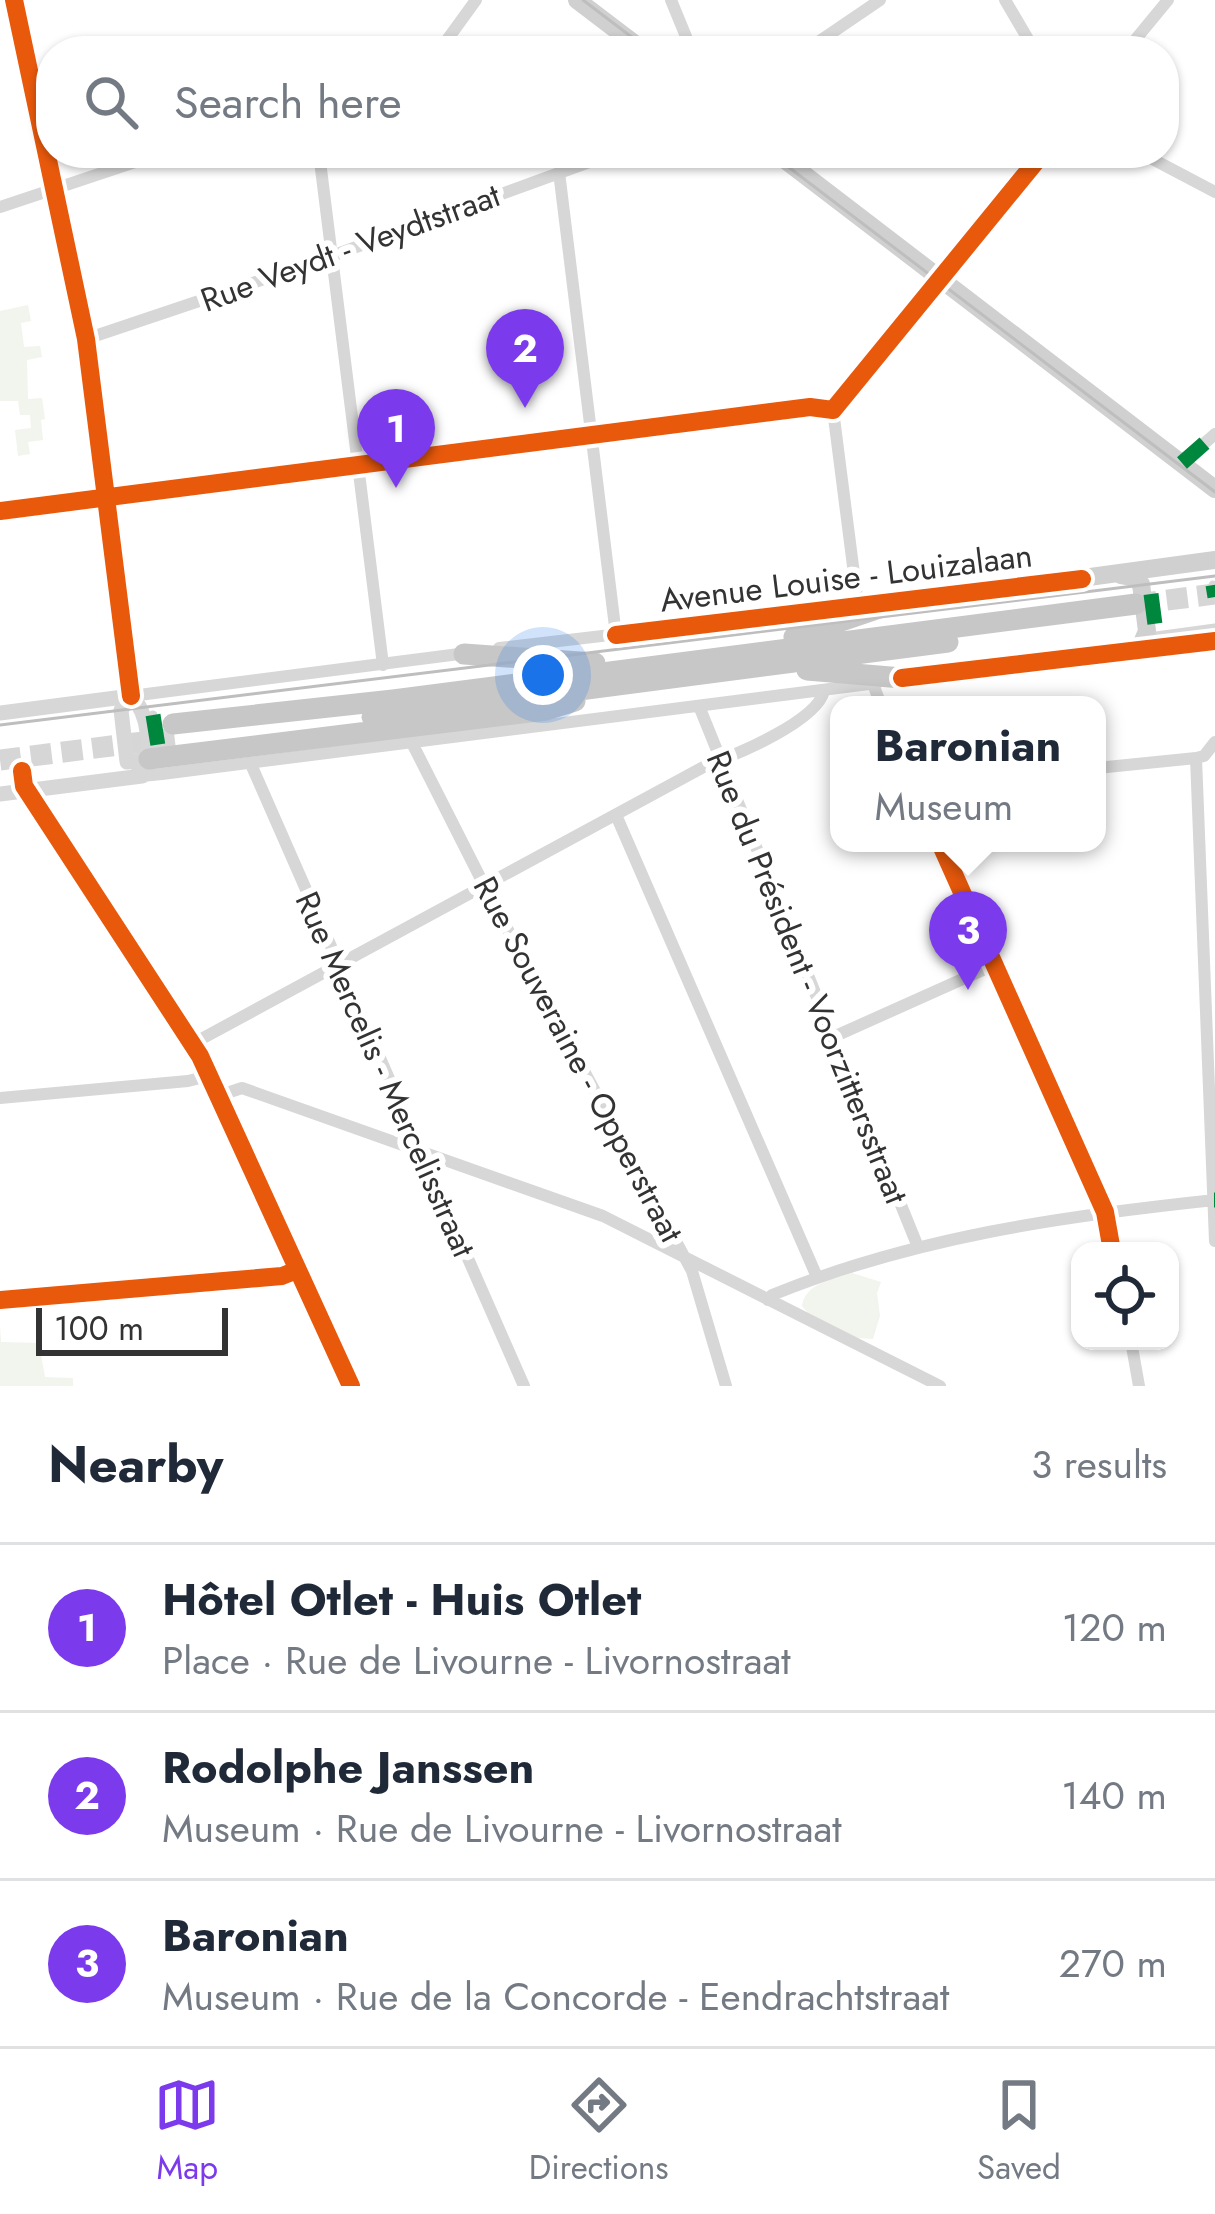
<!DOCTYPE html>
<html lang="en">
<head>
<meta charset="utf-8">
<style>
	body { margin:0; font-family:Jost,sans-serif; background:#f2f2f3; color:#1f2937 }
	.controls { position:absolute; right:36px; bottom:36px; display:grid; overflow:hidden; border-radius:24px; box-shadow:0 3px 9px #0004 }
	.controls button { width:108px; height:108px; display:grid; place-items:center; padding:0; border:0; border-bottom:3px solid #e0e1e3; background:#fff; color:#1f2937; font:60px sans-serif }
	.scale { position:absolute; left:36px; bottom:30px; width:192px; box-sizing:border-box; padding-left:12px; border:6px solid #333; border-top:0; font-size:33px; line-height:42px; white-space:nowrap; color:#333; -webkit-text-stroke:9px #fff; paint-order:stroke }
	.you { position:absolute; left:543px; top:675px; width:42px; height:42px; margin:-30px; border:9px solid #fff; border-radius:50%; background:#1a73e8; box-shadow:0 0 0 18px #1a73e833 }
	.badge { display:grid; place-items:center; width:78px; height:78px; border-radius:50%; background:#7c3aed; color:#fff; font-size:39px; font-weight:700 }
	.pin { position:absolute; translate:-50% -99px; filter:drop-shadow(0 3px 6px #0008) }
	.pin::after { content:''; position:absolute; top:63px; width:42px; height:36px; background:inherit; clip-path:polygon(0 0,100% 0,50% 100%) }
	.popup { position:absolute; left:830px; top:696px; width:276px; height:156px; box-sizing:border-box; display:grid; place-content:center; border-radius:24px; background:#fff; filter:drop-shadow(0 3px 9px #0005); font-size:39px; white-space:nowrap; color:#747a83 }
	.popup b { font-size:45px; color:#1f2937 }
	.popup::after { content:''; position:absolute; left:50%; top:100%; margin-left:-24px; border:24px solid transparent; border-top-color:#fff }
	.list { margin:0; padding:0; list-style:none }
	h2 { display:flex; justify-content:space-between; align-items:center; height:156px; margin:0; padding:0 48px; font-size:51px }
	h2 small { font-size:39px; font-weight:400; color:#747a83 }
	.list li { display:grid; grid-template-columns:78px 1fr auto; gap:36px; align-items:center; box-sizing:border-box; height:168px; padding:0 48px; border-top:3px solid #e0e1e3 }
	.list b { display:block; font-size:45px; white-space:nowrap }
	.list p { margin:0; font-size:39px; white-space:nowrap; color:#747a83 }
	.list em { font-size:39px; font-style:normal; color:#747a83 }
	.icon { flex:none; width:66px; height:66px; fill:none; stroke:currentColor; stroke-width:2; stroke-linecap:round; stroke-linejoin:round }
	.map { position:relative; flex:none; width:1215px; height:1386px; overflow:hidden }
	.search { position:absolute; background:#fff; box-shadow:0 3px 9px #0004; left:36px; right:36px; top:36px; height:132px; display:flex; align-items:center; gap:30px; box-sizing:border-box; padding:0 42px; border-radius:48px; color:#747a83; font-size:45px }
	.sheet { height:660px; background:#fff }
	nav { display:flex; justify-content:space-around; align-items:center; box-sizing:border-box; height:168px; border-top:3px solid #e0e1e3; background:#fff; font-size:33px; color:#747a83 }
	nav a { display:grid; justify-items:center; gap:6px }
	nav .on { color:#7c3aed }
	.map>svg:first-child { display:block }
	.green { fill:#f1f5ed }
	.lines { fill:none; stroke-linecap:round; stroke-linejoin:round }
	.trunk-tunnel { stroke:#d6d6d6; stroke-width:21; stroke-dasharray:21 10; stroke-linecap:butt }
	.pedestrian { stroke:#d7d7d7; stroke-width:9 }
	.minor { stroke:#d7d7d7; stroke-width:12 }
	.tertiary { stroke:#d7d7d7; stroke-width:15 }
	.secondary { stroke:#d0d0d0; stroke-width:18 }
	.trunk { stroke:#c7c7c7; stroke-width:21 }
	.tram { stroke:#bebebe; stroke-width:3 }
	.quiet { stroke:#00873e; stroke-width:15; stroke-dasharray:30 15; stroke-linecap:butt }
	.cycleway-casing { stroke:#fff; stroke-width:26 }
	.cycleway { stroke:#e8590c; stroke-width:18 }
	.labels { text-anchor:middle; stroke-width:12; stroke-linejoin:round; paint-order:stroke }
	.street-label { font-size:33px; fill:#333; stroke:#fff }
</style>
</head>
<body>
<div class="map">
<svg width="1215" height="1386" viewBox="0 0 1215 1386">
	<rect width="100%" height="100%" fill="#fff"/>
	<path class="green" d="M 28,305 L 31,321 L 21,323 L 24,347 L 40,346 L 42,357 L 27,360 L 28,399 L 42,398 L 45,419 L 41,420 L 43,440 L 28,442 L 30,454 L 18,456 L 15,430 L 31,428 L 30,415 L 20,415 L 18,401 L 0,401 L 0,311 Z
		M 852,1273 L 881,1282 L 877,1293 L 880,1316 L 873,1339 L 857,1338 L 808,1313 L 802,1306 C 805,1283 833,1280 852,1273 Z
		M 0,1325 L 1,1342 L 39,1343 L 45,1377 L 73,1378 L 73,1386 L 0,1386 Z"/>
	<g class="lines">
		<path class="trunk-tunnel" d="M 1136,604 L 1215,594
			M 0,760 L 175,738"/>
		<path class="pedestrian" d="M 1213,585 L 1215,597
			M 1156,636 L 1215,628
			M 153,715 L 159,752"/>
		<path class="minor" d="M 671,0 L 687,39 L 687,51
			M 1005,0 L 1035,51
			M 439,51 L 476,0
			M 805,51 L 880,0
			M 1126,51 L 1168,0
			M 319,153 L 383,665
			M 1141,153 L 1215,192
			M 559,172 L 616,635
			M 0,207 L 162,153
			M 86,339 L 318,261 L 614,153
			M 833,410 L 1043,153
			M 833,410 L 858,605
			M 1182,463 L 1215,434
			M 0,511 L 810,407 L 833,410
			M 499,648 L 866,605
			M 873,684 L 881,705
			M 131,696 L 467,653
			M 699,706 L 918,1247
			M 411,741 L 489,895 L 692,1271 L 726,1386
			M 1196,758 L 1215,1241
			M 1196,758 L 1204,756 L 1215,742
			M 250,762 L 524,1386
			M 1097,768 L 1196,758
			M 137,771 L 142,776 L 162,774 L 877,683
			M 28,790 L 200,1056 L 351,1386
			M 616,815 L 817,1277
			M 940,843 L 1105,1212 L 1112,1251
			M 831,1038 L 994,965
			M 192,1044 L 709,764 C 738,754 817,721 824,691
			M 218,1096 L 242,1088 L 603,1216 L 940,1386
			M 0,1098 L 188,1081 L 208,1076
			M 0,1300 L 282,1276 L 297,1270
			M 768,1300 L 772,1295 C 915,1237 1063,1216 1215,1200
			M 1131,1341 L 1139,1386"/>
		<path class="tertiary" d="M 14,0 L 86,339 L 131,696
			M 131,696 L 121,710 L 127,762 L 149,759
			M 0,713 L 131,696
			M 0,794 L 142,776 C 152,752 150,714 131,696"/>
		<path class="secondary" d="M 577,0 L 644,51
			M 776,153 L 1215,489
			M 1121,575 L 1133,577 L 1141,584 L 1147,631 L 1139,650
			M 891,604 L 1215,560
			M 902,678 L 1215,641"/>
		<path class="trunk" d="M 794,637 L 891,604
			M 464,654 L 595,663
			M 807,670 L 902,678
			M 372,717 L 948,642
			M 173,724 L 393,700 L 1136,604
			M 149,759 L 546,710 L 575,701"/>
		<path class="tram" d="M 583,0 L 650,51
			M 770,153 L 1215,492
			M 0,725 L 1215,576"/>
		<path class="quiet" d="M 1182,463 L 1215,434
			M 1213,585 L 1215,597
			M 1151,594 L 1156,632
			M 153,715 L 159,752
			M 1214,1200 L 1215,1200"/>
		<defs>
			<path id="cycleway" d="M 14,0 L 86,339 L 131,696
				M 0,511 L 810,407 L 833,410 L 1043,153
				M 616,635 L 1082,579
				M 902,678 L 1215,641
				M 22,771 L 24,786 L 200,1056 L 351,1386
				M 940,843 L 1105,1212 L 1112,1251
				M 0,1300 L 282,1276 L 297,1270"/>
		</defs>
		<use href="#cycleway" class="cycleway-casing"/>
		<use href="#cycleway" class="cycleway"/>
	</g>
	<g class="labels">
		<g class="street-label">
			<text transform="translate(350 247) rotate(-20)" y="12">Rue Veydt - Veydtstraat</text>
			<text transform="translate(846 577) rotate(-7)" y="12">Avenue Louise - Louizalaan</text>
			<text transform="translate(808 977) rotate(68)" y="12">Rue du Président - Voorzittersstraat</text>
			<text transform="translate(579 1059) rotate(62)" y="12">Rue Souveraine - Opperstraat</text>
			<text transform="translate(386 1074) rotate(66)" y="12">Rue Mercelis - Mercelisstraat</text>
		</g>
	</g>
</svg>
<div class="controls">
<button><svg class="icon" aria-label="locate" viewBox="0 0 24 24"><circle cx="12" cy="12" r="6"/><path d="M12 2v4M12 18v4M2 12h4M18 12h4"/></svg></button>
</div>
<div class="scale">100 m</div>
<div class="you"></div>
<div class="pin badge" style="left:396px;top:488px">1</div>
<div class="pin badge" style="left:525px;top:408px">2</div>
<div class="pin badge" style="left:968px;top:990px">3</div>
<div class="popup"><b>Baronian</b>Museum</div>
<div class="search"><svg class="icon" aria-label="search" viewBox="0 0 24 24"><circle cx="10" cy="10" r="6"/><path d="M15 15l6 6"/></svg>Search here</div>
</div>
<section class="sheet">
<h2>Nearby<small>3 results</small></h2>
<ul class="list">
<li><span class="badge">1</span><div><b>Hôtel Otlet - Huis Otlet</b><p>Place · Rue de Livourne - Livornostraat</p></div><em>120 m</em></li>
<li><span class="badge">2</span><div><b>Rodolphe Janssen</b><p>Museum · Rue de Livourne - Livornostraat</p></div><em>140 m</em></li>
<li><span class="badge">3</span><div><b>Baronian</b><p>Museum · Rue de la Concorde - Eendrachtstraat</p></div><em>270 m</em></li>
</ul>
</section>
<nav>
<a class="on"><svg class="icon" aria-label="map" viewBox="0 0 24 24"><path d="M3 6l6-2 6 2 6-2v14l-6 2-6-2-6 2zM9 4v14M15 6v14"/></svg>Map</a>
<a><svg class="icon" aria-label="directions" viewBox="0 0 24 24"><path d="M12 3l9 9-9 9-9-9zM9 14v-3h6M13 9l2 2-2 2"/></svg>Directions</a>
<a><svg class="icon" aria-label="saved" viewBox="0 0 24 24"><path d="M7 4h10v16l-5-4-5 4z"/></svg>Saved</a>
</nav>
</body>
</html>
